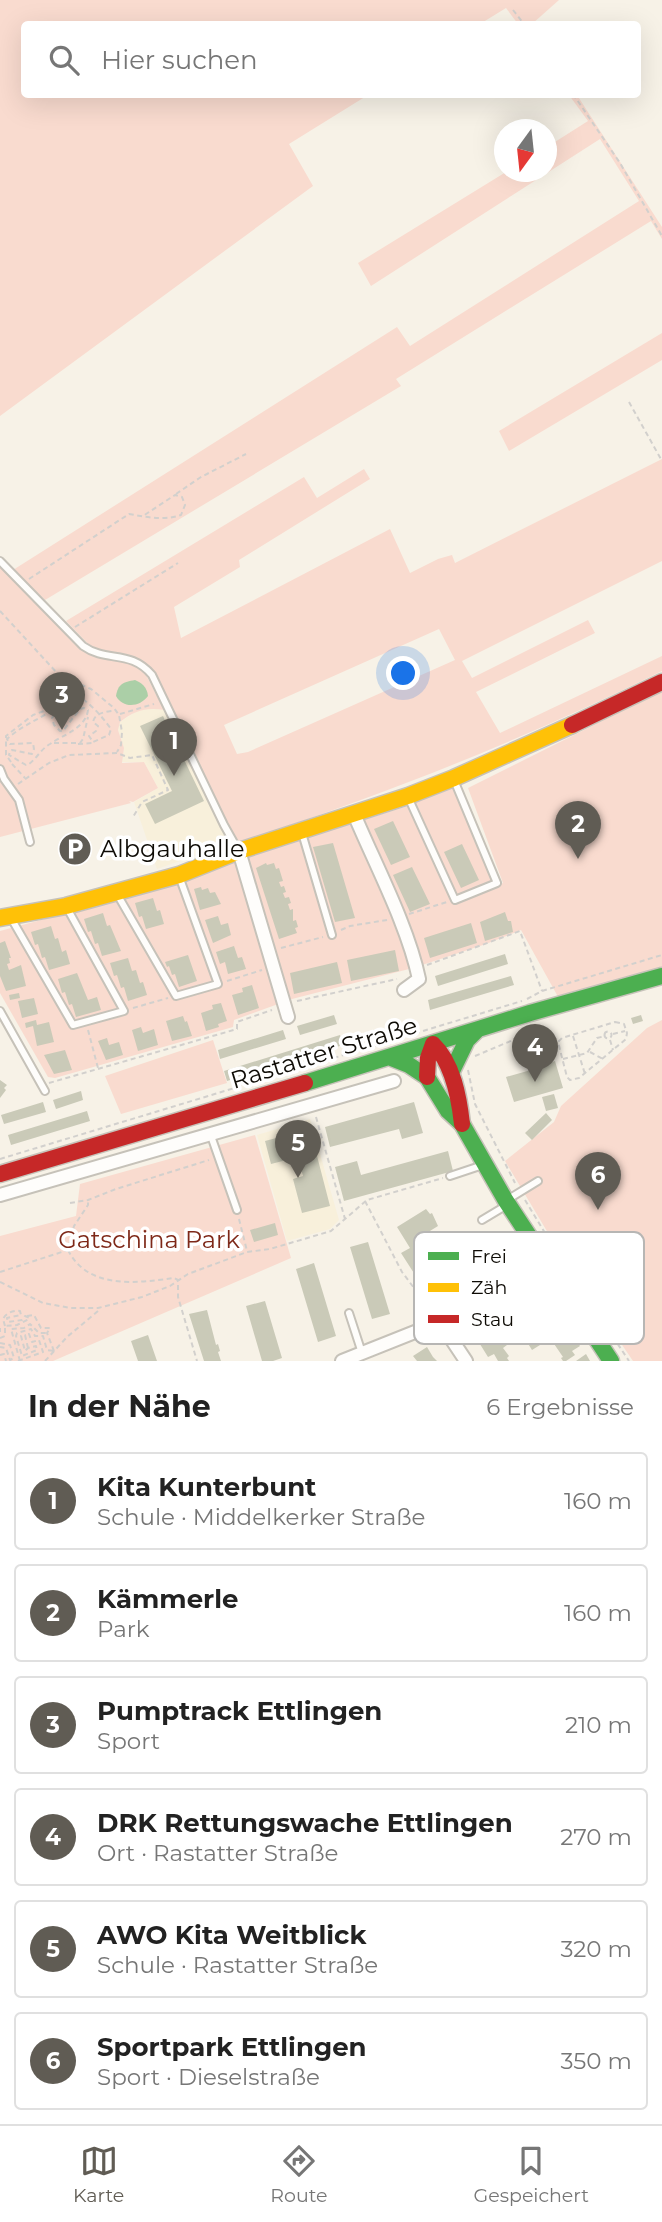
<!DOCTYPE html>
<html lang="de">
<head>
<meta charset="utf-8">
<style>
	body { margin:0; font-family:Montserrat,sans-serif; background:#f2f2f2; color:#222 }
	.compass { position:absolute; left:494px; top:119px; width:63px; height:63px; border-radius:50%; background:#fff; box-shadow:0 7px 28px #0002; rotate:195deg }
	.you { position:absolute; left:404px; top:674px; width:24px; height:24px; margin:-18px; border:5px solid #fff; border-radius:50%; background:#1a73e8; box-shadow:0 0 0 10px #1a73e833 }
	.badge { display:grid; place-items:center; width:46px; height:46px; border-radius:50%; background:#605c54; color:#fff; font-size:23px; font-weight:700 }
	.pin { position:absolute; translate:-50% -58px; filter:drop-shadow(0 2px 4px #0008) }
	.pin::after { content:''; position:absolute; top:37px; width:24px; height:21px; background:inherit; clip-path:polygon(0 0,100% 0,50% 100%) }
	.list { margin:0; padding:0; list-style:none }
	h2 { display:flex; justify-content:space-between; align-items:center; height:91px; margin:0; padding:0 28px; font-size:30px }
	h2 small { font-size:23px; font-weight:400; color:#767676 }
	.list li { display:grid; grid-template-columns:46px 1fr auto; gap:21px; align-items:center; box-sizing:border-box; height:98px; margin:0 14px 14px; padding:0 14px; border:2px solid #e0e0e0; border-radius:7px }
	.list b { display:block; font-size:26px; white-space:nowrap }
	.list p { margin:0; font-size:23px; white-space:nowrap; color:#767676 }
	.list em { font-size:23px; font-style:normal; color:#767676 }
	.icon { flex:none; width:38px; height:38px; fill:none; stroke:currentColor; stroke-width:2; stroke-linecap:round; stroke-linejoin:round }
	.map { position:relative; flex:none; width:662px; height:1361px; overflow:hidden }
	.search { position:absolute; background:#fff; box-shadow:0 7px 28px #0002; left:21px; right:21px; top:21px; height:77px; display:flex; align-items:center; gap:18px; box-sizing:border-box; padding:0 24px; border-radius:7px; color:#767676; font-size:26px }
	.sheet { height:763px; background:#fff }
	nav { display:flex; justify-content:space-around; align-items:center; box-sizing:border-box; height:98px; border-top:2px solid #e0e0e0; background:#fff; font-size:19px; color:#767676 }
	nav a { display:grid; justify-items:center; gap:4px }
	nav .on { color:#605c54 }
	.map>svg:first-child { display:block }
	.built { fill:#f8f0db }
	.green { fill:#f9dbcf; fill-rule:evenodd }
	.water { fill:#abcfa7 }
	.building { fill:#cacab8 }
	.lines { fill:none; stroke-linecap:round; stroke-linejoin:round }
	.lane-casing { stroke:#c6c2b9; stroke-width:10 }
	.street-casing { stroke:#c6c2b9; stroke-width:16 }
	.fast-casing { stroke:#c6c2b9; stroke-width:19 }
	.slow-casing { stroke:#c6c2b9; stroke-width:19 }
	.jam-casing { stroke:#c6c2b9; stroke-width:19 }
	.path { stroke:#d2d0cd; stroke-width:2; stroke-dasharray:5 3.5; stroke-linecap:butt }
	.lane { stroke:#fefdfb; stroke-width:6 }
	.street { stroke:#fefdfb; stroke-width:12 }
	.fast { stroke:#4caf50; stroke-width:16 }
	.slow { stroke:#ffc107; stroke-width:16 }
	.jam { stroke:#c62828; stroke-width:16 }
	.labels { text-anchor:middle; stroke-width:7; stroke-linejoin:round; paint-order:stroke }
	.poi-label { font-size:24px; fill:#0e0b05; stroke:#fff; text-anchor:start }
	.street-label { font-size:24px; fill:#0e0b05; stroke:#fff }
	.park-label { font-size:24px; fill:#7e2818; stroke:#fff }
	.key { fill:#fff; stroke:#b7b6b4; stroke-width:2 }
	.key-label { font-size:19px; fill:#0e0b05 }
</style>
</head>
<body>
<div class="map">
<svg width="662" height="1361" viewBox="0 0 662 1361">
	<rect width="100%" height="100%" fill="#f7f2e7"/>
	<path class="built" d="M 151,708 L 164,710 L 183,744 L 229,844 L 157,869 L 134,802 L 158,788 L 144,762 L 122,762 L 124,748 L 118,730 L 120,722 L 126,718 L 137,711 Z
		M 310,1119 L 339,1220 L 330,1229 L 287,1241 L 257,1135 Z"/>
	<path class="green" d="M 0,0 L 559,0 L 532,24 L 518,24 L 506,8 L 480,24 L 24,24 L 24,94 L 368,95 L 289,144 L 313,186 L 0,416 Z
		M 569,95 L 577,95 L 662,227 L 662,239 L 651,221 L 396,379 L 401,386 L 45,600 L 13,570 L 397,327 L 410,346 L 639,201 L 600,139 L 371,286 L 358,263 L 506,172 L 546,172 L 547,147 L 588,121 Z
		M 662,333 L 662,360 L 509,451 L 499,431 Z
		M 662,459 L 662,561 L 462,661 L 472,678 L 588,620 L 595,633 L 476,692 L 500,733 L 662,656 L 662,671 C 525,739 382,796 236,843 L 155,673 C 140,653 118,654 95,651 L 66,621 L 304,477 L 317,498 L 364,469 L 370,479 L 239,560 L 240,567 L 174,607 L 181,638 L 390,529 L 410,573 L 438,559 L 452,555 L 455,563 ZM 439,629 L 455,660 L 248,752 L 237,754 L 224,725 Z
		M 0,561 L 84,646 L 143,669 L 164,710 C 146,707 134,711 120,722 L 118,730 L 124,748 L 122,763 L 144,762 L 158,788 L 133,802 L 129,801 L 131,803 L 0,837 Z
		M 662,691 L 662,969 L 562,1004 L 521,930 L 486,944 L 413,968 L 292,999 L 234,1020 L 233,1027 L 55,1078 L 48,1077 L 0,993 L 0,931 L 67,913 L 408,806 L 430,853 L 436,850 L 414,803 L 453,788 L 495,886 L 503,883 L 468,788 Z
		M 662,1020 L 662,1361 L 633,1361 L 563,1258 L 505,1161 L 554,1122 L 561,1106 L 647,1028 Z
		M 213,1040 L 227,1083 L 121,1114 L 105,1076 Z
		M 255,1135 L 291,1258 L 53,1361 L 0,1361 L 0,1236 L 76,1216 L 80,1184 Z"/>
	<path class="water" d="M 135,680 C 142,683 147,687 148,696 C 140,707 123,709 116,696 C 118,684 123,682 135,680 Z"/>
	<path class="building" d="M 63,685 L 67,691 L 60,695 L 57,688 Z
		M 163,716 L 204,801 L 155,824 L 145,804 L 172,791 L 140,726 Z
		M 393,821 L 410,857 L 391,865 L 374,829 Z
		M 333,843 L 355,918 L 335,922 L 313,847 Z
		M 462,844 L 479,880 L 461,888 L 444,852 Z
		M 266,863 L 267,865 L 274,863 L 276,869 L 279,868 L 283,881 L 279,882 L 281,887 L 284,886 L 286,892 L 283,893 L 285,898 L 289,897 L 291,903 L 288,904 L 290,910 L 293,909 L 293,921 L 296,920 L 298,927 L 295,928 L 297,933 L 279,939 L 256,868 Z
		M 412,867 L 430,904 L 410,912 L 393,875 Z
		M 201,887 L 202,890 L 208,888 L 210,893 L 215,892 L 221,904 L 200,910 L 194,889 Z
		M 153,898 L 157,911 L 160,910 L 164,924 L 146,929 L 142,916 L 139,917 L 135,903 Z
		M 505,912 L 508,921 L 511,921 L 513,932 L 485,941 L 480,922 Z
		M 103,913 L 107,926 L 110,925 L 121,951 L 102,956 L 98,943 L 95,944 L 91,931 L 88,932 L 84,919 Z
		M 218,916 L 221,925 L 228,923 L 231,935 L 213,943 L 205,920 Z
		M 471,923 L 477,943 L 430,958 L 424,938 Z
		M 51,926 L 55,939 L 58,938 L 62,952 L 66,950 L 70,964 L 49,970 L 45,957 L 42,958 L 38,944 L 35,945 L 31,932 Z
		M 5,941 L 11,958 L 9,958 L 10,963 L 7,964 L 9,970 L 21,965 L 26,986 L 6,991 L 0,976 L 0,943 Z
		M 234,946 L 238,958 L 242,957 L 246,969 L 228,974 L 225,962 L 220,964 L 216,952 Z
		M 395,950 L 399,971 L 351,981 L 347,960 Z
		M 505,954 L 508,964 L 438,986 L 435,976 Z
		M 188,955 L 197,981 L 179,987 L 175,974 L 172,975 L 169,966 L 167,967 L 165,962 Z
		M 128,958 L 132,971 L 136,970 L 140,983 L 143,982 L 147,995 L 128,1001 L 124,987 L 121,988 L 117,975 L 114,976 L 110,963 Z
		M 337,962 L 342,983 L 294,994 L 290,973 Z
		M 77,973 L 88,1000 L 97,997 L 101,1010 L 76,1017 L 72,1004 L 69,1005 L 65,992 L 62,993 L 58,979 Z
		M 511,976 L 514,985 L 430,1010 L 428,1000 Z
		M 252,985 L 259,1008 L 238,1015 L 232,995 L 243,992 L 242,988 Z
		M 19,993 L 20,998 L 10,1000 L 9,995 Z
		M 34,998 L 38,1014 L 22,1018 L 18,1001 Z
		M 221,1003 L 227,1021 L 218,1024 L 219,1027 L 206,1031 L 201,1013 L 213,1009 L 212,1005 Z
		M 334,1015 L 337,1024 L 300,1035 L 297,1026 Z
		M 641,1015 L 643,1021 L 633,1024 L 631,1018 Z
		M 183,1016 L 185,1022 L 187,1021 L 192,1036 L 172,1041 L 166,1021 Z
		M 36,1020 L 37,1025 L 49,1022 L 54,1042 L 37,1046 L 33,1026 L 26,1028 L 25,1023 Z
		M 141,1027 L 143,1033 L 154,1029 L 158,1045 L 138,1051 L 132,1030 Z
		M 283,1030 L 286,1039 L 220,1059 L 218,1050 Z
		M 340,1035 L 343,1045 L 227,1081 L 224,1071 Z
		M 107,1038 L 109,1045 L 119,1042 L 123,1055 L 106,1060 L 98,1041 Z
		M 65,1050 L 72,1070 L 54,1074 L 44,1055 Z
		M 555,1061 L 563,1088 L 514,1102 L 506,1077 L 545,1066 L 545,1064 Z
		M 0,1080 L 7,1085 L 4,1088 L 6,1090 L 0,1098 Z
		M 81,1091 L 83,1100 L 56,1109 L 53,1100 Z
		M 554,1094 L 558,1108 L 546,1111 L 542,1097 Z
		M 43,1102 L 46,1112 L 4,1124 L 1,1115 Z
		M 414,1102 L 423,1133 L 402,1139 L 399,1129 L 330,1147 L 325,1127 Z
		M 87,1111 L 90,1121 L 11,1145 L 8,1135 Z
		M 546,1113 L 552,1120 L 532,1140 L 525,1133 Z
		M 310,1129 L 330,1206 L 302,1213 L 293,1179 L 303,1176 L 298,1157 L 271,1164 L 265,1141 Z
		M 448,1151 L 453,1171 L 344,1201 L 335,1167 L 357,1161 L 361,1175 Z
		M 426,1209 L 430,1214 L 432,1213 L 438,1226 L 417,1239 L 438,1273 L 458,1261 L 457,1258 L 484,1241 L 487,1246 L 490,1244 L 494,1252 L 492,1253 L 495,1259 L 441,1296 L 428,1275 L 419,1281 L 401,1253 L 410,1248 L 397,1227 Z
		M 275,1223 L 278,1235 L 254,1242 L 250,1230 Z
		M 368,1242 L 390,1314 L 372,1319 L 350,1247 Z
		M 314,1263 L 336,1336 L 318,1342 L 296,1269 Z
		M 265,1301 L 282,1358 L 273,1361 L 262,1361 L 246,1306 Z
		M 207,1310 L 216,1345 L 218,1344 L 220,1351 L 218,1352 L 221,1361 L 204,1361 L 189,1314 Z
		M 488,1317 L 498,1330 L 496,1332 L 500,1338 L 502,1337 L 507,1345 L 503,1348 L 509,1356 L 507,1358 L 509,1361 L 498,1361 L 494,1354 L 488,1357 L 470,1328 Z
		M 564,1323 L 580,1346 L 572,1351 L 575,1355 L 566,1361 L 563,1361 L 561,1358 L 563,1357 L 550,1338 L 549,1339 L 546,1334 Z
		M 148,1335 L 157,1361 L 138,1361 L 131,1341 Z
		M 535,1337 L 540,1345 L 532,1350 L 527,1342 Z
		M 427,1347 L 433,1357 L 437,1361 L 417,1361 L 413,1356 Z
		M 586,1354 L 590,1361 L 576,1361 Z"/>
	<g class="lines">
		<defs>
			<path id="lane" d="M 0,561 L 83,646 C 107,663 130,649 152,675 L 224,825 L 238,850
				M 0,769 L 4,779 L 19,800 L 30,842
				M 408,797 L 455,900 L 497,883 L 454,780
				M 302,833 L 332,935
				M 117,894 L 176,996 L 218,984 L 179,876
				M 11,918 L 73,1025 L 124,1011 L 67,908
				M 0,1011 L 45,1091
				M 210,1133 L 237,1210
				M 450,1176 L 483,1165
				M 507,1200 L 538,1181
				M 482,1220 L 507,1205
				M 544,1260 L 574,1239
				M 349,1313 L 362,1353"/>
			<path id="street" d="M 354,814 C 375,864 408,926 419,979 L 404,990
				M 239,851 L 288,1017
				M 0,1195 L 394,1081
				M 440,1322 L 466,1361
				M 342,1361 L 440,1322 L 489,1296 L 543,1260"/>
			<path id="fast" d="M 389,1057 L 409,1065 L 427,1077 L 448,1111 L 462,1124 L 506,1201 L 611,1361
				M 452,1071 L 467,1040 L 477,1030
				M 305,1083 L 530,1013 L 662,976"/>
			<path id="slow" d="M 0,918 L 66,906 L 179,875 L 239,851 L 408,796 L 454,778 L 572,725"/>
			<path id="jam" d="M 572,725 L 662,682
				M 433,1044 C 453,1063 459,1097 462,1124
				M 427,1077 L 428,1058 L 433,1044
				M 0,1174 L 305,1083"/>
		</defs>
		<use href="#lane" class="lane-casing"/>
		<use href="#street" class="street-casing"/>
		<use href="#fast" class="fast-casing"/>
		<use href="#slow" class="slow-casing"/>
		<use href="#jam" class="jam-casing"/>
		<path class="path" d="M 513,10 L 524,24
			M 573,94 L 620,163 L 662,236
			M 629,402 L 662,461
			M 176,494 L 201,477 L 246,454
			M 29,579 L 129,514 C 147,517 163,521 181,515 L 185,505 L 182,497 L 175,495 L 143,516
			M 0,611 L 58,674 L 91,689 L 114,708 L 119,715 L 122,732 L 121,745 L 117,752
			M 75,627 L 178,563
			M 75,694 L 76,683
			M 120,714 L 154,704
			M 54,743 L 80,743 L 83,739 L 88,717
			M 78,744 L 93,743
			M 11,762 L 6,755 L 6,736 L 33,715 L 58,706 L 74,697 L 80,699 L 79,704 C 71,710 58,710 52,718 L 54,725 L 60,731 L 63,731 L 80,709 L 84,708 L 88,710 C 86,728 63,735 50,744 C 41,749 37,758 29,764 L 26,765 L 9,755 L 10,751 L 12,750 L 32,754 L 34,749 L 33,743 L 10,744 L 7,739 C 20,727 35,721 50,712 C 57,708 59,702 65,697 C 78,686 104,719 111,729 L 109,735 L 93,742 L 89,736 L 96,731 L 98,726 L 93,722 C 95,712 107,712 116,710
			M 12,764 L 25,778
			M 18,784 L 49,763 L 69,755 L 117,753 L 130,758 L 152,755 L 168,790 L 142,802 L 133,817
			M 409,914 L 447,902
			M 341,930 L 350,926 L 387,920
			M 281,948 L 323,937
			M 427,965 L 520,931 L 542,991
			M 227,981 L 262,970
			M 527,999 L 542,991 L 662,955
			M 297,1001 L 397,979
			M 133,1008 L 168,998
			M 615,1022 L 624,1024 L 627,1033 L 626,1039 L 579,1078 L 570,1080 L 567,1077 L 558,1042 L 562,1038 Z
			M 88,1030 L 98,1068
			M604.5 1035a3.5 3.5 0 1 1 7 0a3.5 3.5 0 1 1-7 0Z
			M 613,1034 L 625,1031
			M 573,1036 L 585,1074
			M 610,1040 L 613,1050
			M 590,1052 L 603,1059
			M 544,1053 L 552,1051 L 555,1055 L 558,1054
			M 475,1056 L 525,1035 L 530,1027
			M 563,1059 L 587,1053 L 597,1038 L 605,1036
			M 468,1070 L 475,1104 L 515,1183
			M 49,1083 L 237,1029 L 237,1022 L 272,1010
			M 316,1117 L 345,1219
			M 0,1159 L 522,1001
			M 525,1200 L 551,1243
			M 365,1201 L 402,1272 L 423,1300 L 429,1314
			M 70,1203 L 88,1200 L 116,1189 L 209,1160
			M 239,1219 L 247,1251
			M 68,1250 C 88,1290 137,1283 174,1278 L 178,1280 L 178,1297 L 197,1361
			M 566,1266 L 629,1361
			M 0,1272 L 68,1250 L 74,1226 L 88,1205 L 88,1201
			M 0,1282 L 43,1303 L 71,1308 L 98,1308 L 142,1297 L 170,1286 L 188,1274 L 247,1252 L 270,1249 L 331,1231 L 367,1200 L 443,1178
			M 27,1316 L 34,1315 L 41,1328 L 50,1328 L 47,1333 L 54,1351
			M 5,1326 L 3,1319 C 6,1313 13,1310 20,1311 L 21,1315 L 7,1318 L 8,1322 L 22,1320 L 25,1316 L 30,1318
			M 0,1328 L 0,1332
			M 0,1338 L 5,1336 L 5,1326 L 17,1325 L 29,1319
			M 0,1343 L 10,1345 L 14,1358 L 10,1360 L 6,1348 L 0,1347
			M 28,1348 L 25,1335 L 21,1336 L 25,1351 L 28,1348 L 36,1346 L 37,1350 L 22,1356 L 16,1336 L 17,1333 L 31,1329 L 35,1336 L 43,1336 L 47,1350 L 54,1351
			M 0,1355 L 4,1354 L 6,1361
			M 18,1361 L 43,1352 L 39,1340 L 32,1342 L 29,1334 L 26,1335
			M 20,1361 L 11,1329 L 24,1328 L 30,1324 L 39,1333 L 47,1333
			M 45,1361 L 67,1337 L 98,1311 L 98,1309"/>
		<use href="#lane" class="lane"/>
		<use href="#street" class="street"/>
		<use href="#fast" class="fast"/>
		<use href="#slow" class="slow"/>
		<use href="#jam" class="jam"/>
	</g>
	<defs>
		<symbol id="parking-disc" viewBox="-11 -11 22 22"><circle r="9.5" fill="#605c54" stroke="#fff"/><path d="M-3.5-5.5H1a3.5 3.5 0 0 1 0 7H-1V5.5H-3.5ZM-1-3.4V-.6H.8a1.4 1.4 0 0 0 0-2.8Z" fill="#fff"/></symbol>
	</defs>
	<g fill-rule="evenodd">
		<use href="#parking-disc" x="56" y="830" width="38" height="38"/>
	</g>
	<g class="labels">
		<g class="poi-label">
			<text x="100" y="857">Albgauhalle</text>
		</g>
		<g class="street-label">
			<text transform="translate(324 1053) rotate(-17)" y="8">Rastatter Straße</text>
		</g>
		<g class="park-label">
			<text x="149" y="1248">Gatschina Park</text>
		</g>
	</g>
	<rect x="414" y="1232" width="230" height="112" rx="10" class="key"/>
	<rect x="428" y="1252" width="31" height="8" fill="#4caf50"/>
	<rect x="428" y="1283" width="31" height="9" fill="#ffc107"/>
	<rect x="428" y="1315" width="31" height="8" fill="#c62828"/>
	<g class="key-label">
		<text x="471" y="1263">Frei</text>
		<text x="471" y="1294">Zäh</text>
		<text x="471" y="1326">Stau</text>
	</g>
</svg>
<svg class="compass" viewBox="-18 -18 36 36"><path d="M0-13l5 13h-10z" fill="#e53935"/><path d="M0 13l5-13h-10z" fill="#767676"/></svg>
<div class="you"></div>
<div class="pin badge" style="left:174px;top:776px">1</div>
<div class="pin badge" style="left:578px;top:859px">2</div>
<div class="pin badge" style="left:62px;top:730px">3</div>
<div class="pin badge" style="left:535px;top:1082px">4</div>
<div class="pin badge" style="left:298px;top:1178px">5</div>
<div class="pin badge" style="left:598px;top:1210px">6</div>
<div class="search"><svg class="icon" aria-label="search" viewBox="0 0 24 24"><circle cx="10" cy="10" r="6"/><path d="M15 15l6 6"/></svg>Hier suchen</div>
</div>
<section class="sheet">
<h2>In der Nähe<small>6 Ergebnisse</small></h2>
<ul class="list">
<li><span class="badge">1</span><div><b>Kita Kunterbunt</b><p>Schule · Middelkerker Straße</p></div><em>160 m</em></li>
<li><span class="badge">2</span><div><b>Kämmerle</b><p>Park</p></div><em>160 m</em></li>
<li><span class="badge">3</span><div><b>Pumptrack Ettlingen</b><p>Sport</p></div><em>210 m</em></li>
<li><span class="badge">4</span><div><b>DRK Rettungswache Ettlingen</b><p>Ort · Rastatter Straße</p></div><em>270 m</em></li>
<li><span class="badge">5</span><div><b>AWO Kita Weitblick</b><p>Schule · Rastatter Straße</p></div><em>320 m</em></li>
<li><span class="badge">6</span><div><b>Sportpark Ettlingen</b><p>Sport · Dieselstraße</p></div><em>350 m</em></li>
</ul>
</section>
<nav>
<a class="on"><svg class="icon" aria-label="map" viewBox="0 0 24 24"><path d="M3 6l6-2 6 2 6-2v14l-6 2-6-2-6 2zM9 4v14M15 6v14"/></svg>Karte</a>
<a><svg class="icon" aria-label="directions" viewBox="0 0 24 24"><path d="M12 3l9 9-9 9-9-9zM9 14v-3h6M13 9l2 2-2 2"/></svg>Route</a>
<a><svg class="icon" aria-label="saved" viewBox="0 0 24 24"><path d="M7 4h10v16l-5-4-5 4z"/></svg>Gespeichert</a>
</nav>
</body>
</html>
